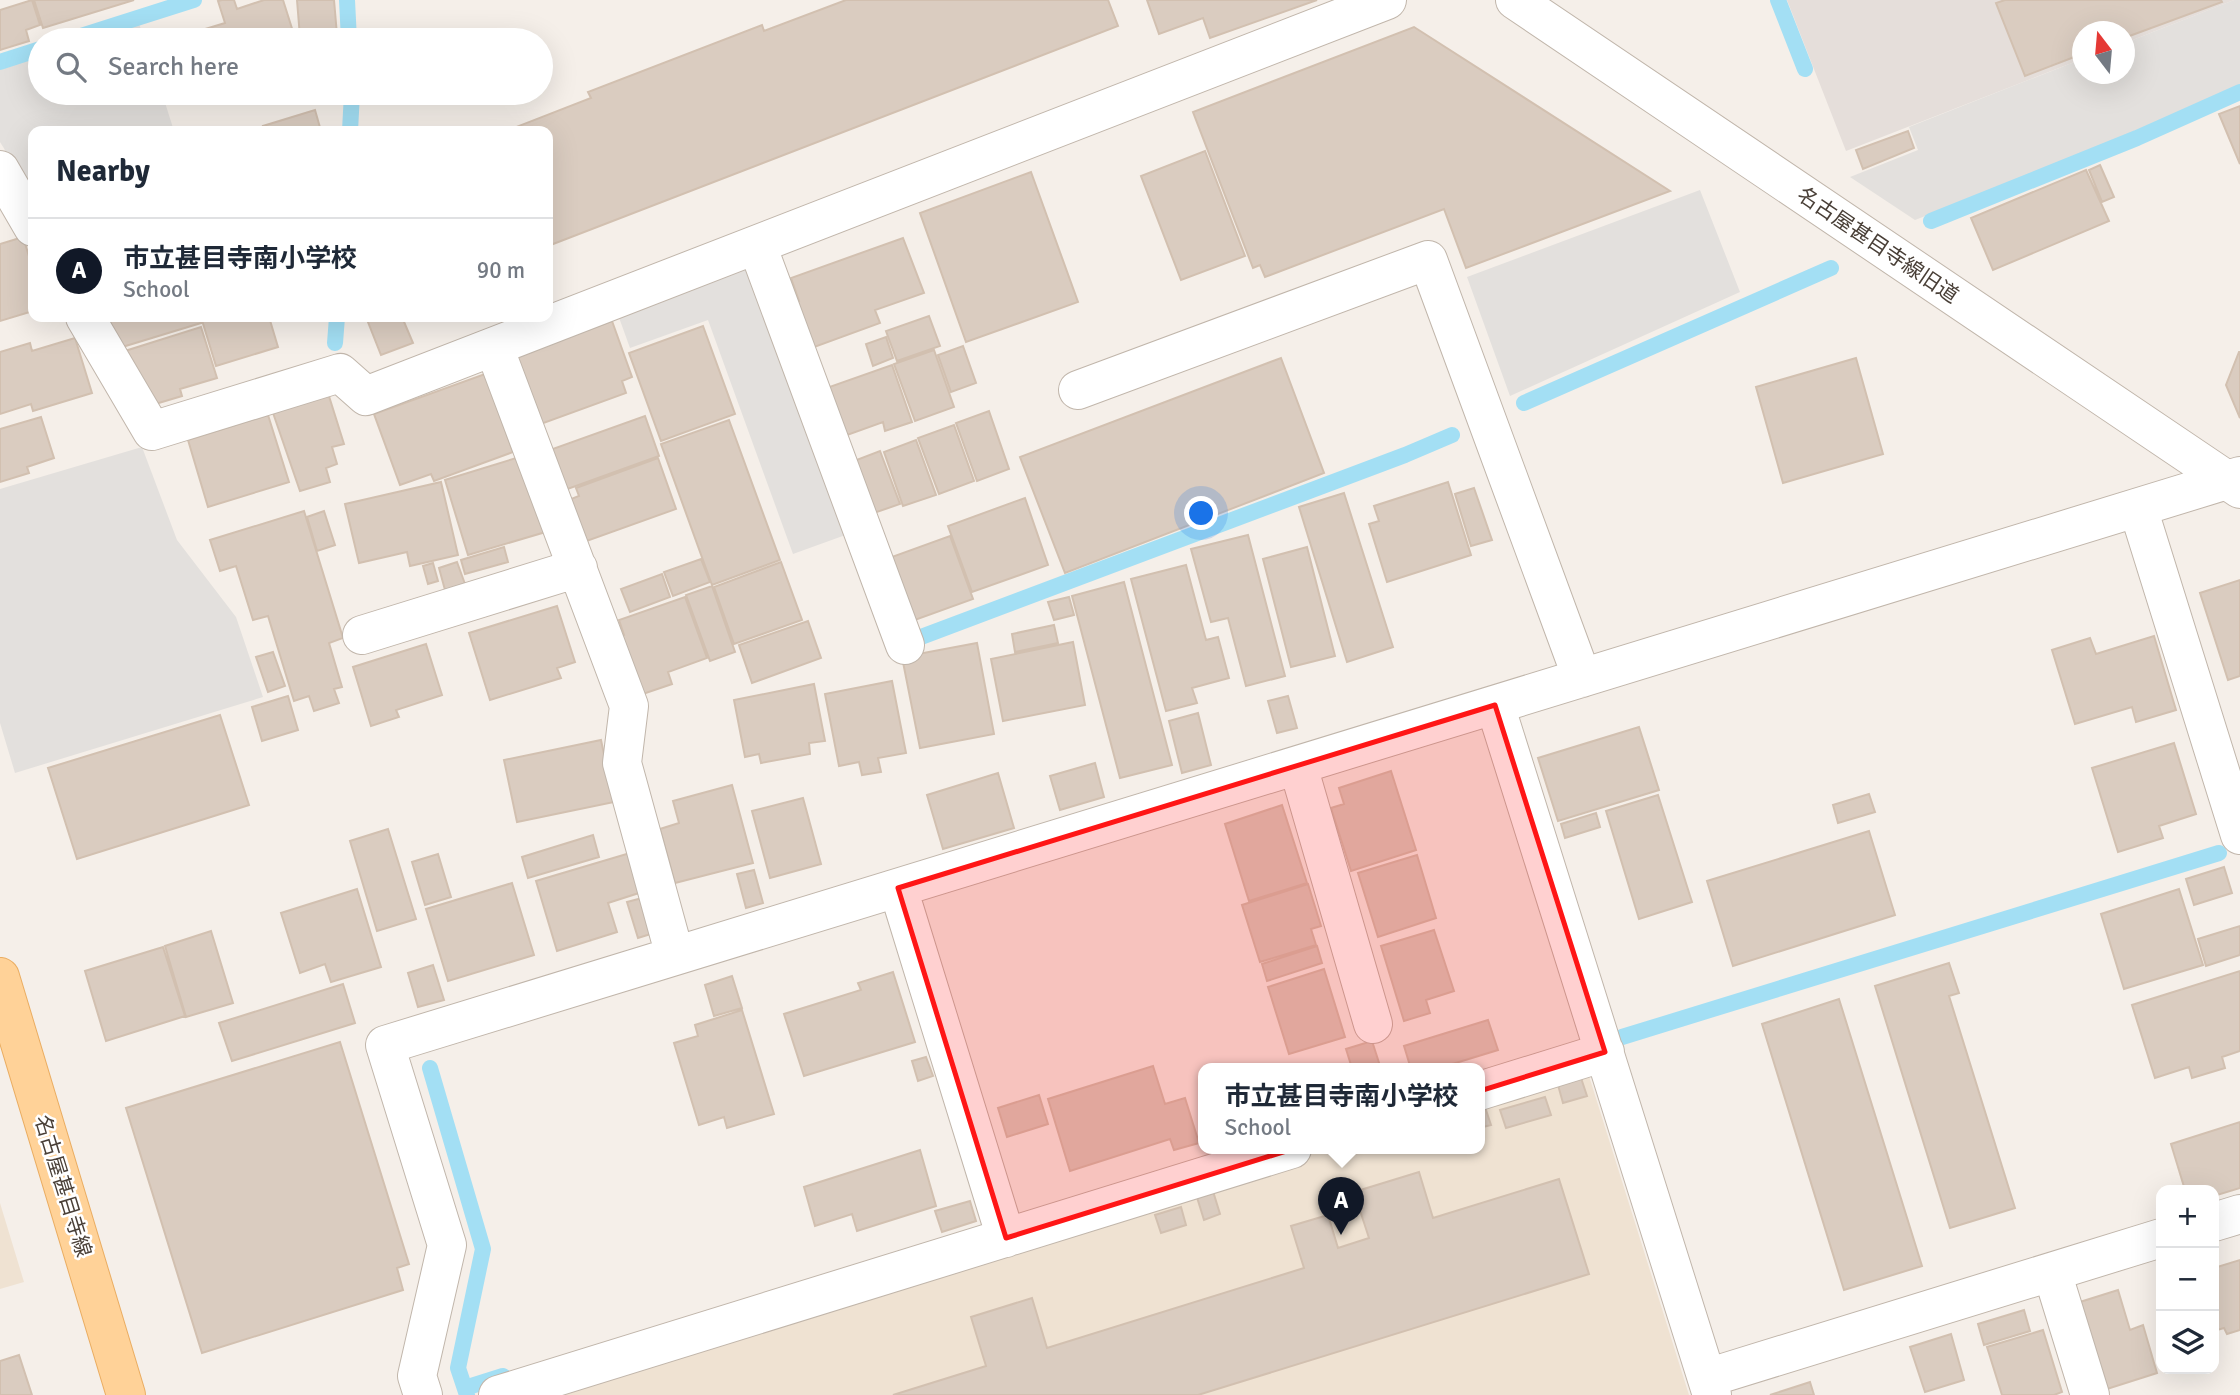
<!DOCTYPE html>
<html lang="en">
<head>
<meta charset="utf-8">
<style>
	body { margin:0; font-family:Signika,"Noto Sans JP",sans-serif; background:#f2f2f3; color:#1f2937 }
	.controls { position:absolute; right:21px; bottom:21px; display:grid; overflow:hidden; border-radius:14px; box-shadow:0 7px 28px #0002 }
	.controls button { width:63px; height:63px; display:grid; place-items:center; padding:0; border:0; border-bottom:2px solid #e0e1e3; background:#fff; color:#1f2937; font:35px sans-serif }
	.compass { position:absolute; left:2072px; top:21px; width:63px; height:63px; border-radius:50%; background:#fff; box-shadow:0 7px 28px #0002; rotate:344deg }
	.you { position:absolute; left:1202px; top:514px; width:24px; height:24px; margin:-18px; border:5px solid #fff; border-radius:50%; background:#1a73e8; box-shadow:0 0 0 10px #1a73e833 }
	.badge { display:grid; place-items:center; width:46px; height:46px; border-radius:50%; background:#111827; color:#fff; font-size:23px; font-weight:700 }
	.pin { position:absolute; translate:-50% -58px; filter:drop-shadow(0 2px 4px #0008) }
	.pin::after { content:''; position:absolute; top:37px; width:24px; height:21px; background:inherit; clip-path:polygon(0 0,100% 0,50% 100%) }
	.popup { position:absolute; left:1198px; top:1063px; width:287px; height:91px; box-sizing:border-box; display:grid; place-content:center; border-radius:14px; background:#fff; filter:drop-shadow(0 2px 5px #0005); font-size:23px; white-space:nowrap; color:#747a83 }
	.popup b { font-size:26px; color:#1f2937 }
	.popup::after { content:''; position:absolute; left:50%; top:100%; margin-left:-14px; border:14px solid transparent; border-top-color:#fff }
	.list { margin:0; padding:0; list-style:none }
	h2 { display:flex; justify-content:space-between; align-items:center; height:91px; margin:0; padding:0 28px; font-size:30px }
	h2 small { font-size:23px; font-weight:400; color:#747a83 }
	.list li { display:grid; grid-template-columns:46px 1fr auto; gap:21px; align-items:center; box-sizing:border-box; height:105px; padding:0 28px; border-top:2px solid #e0e1e3 }
	.list b { display:block; font-size:26px; white-space:nowrap }
	.list p { margin:0; font-size:23px; white-space:nowrap; color:#747a83 }
	.list em { font-size:23px; font-style:normal; color:#747a83 }
	.icon { flex:none; width:38px; height:38px; fill:none; stroke:currentColor; stroke-width:2; stroke-linecap:round; stroke-linejoin:round }
	.map { position:relative; flex:none; width:2240px; height:1395px; overflow:hidden }
	.search { position:absolute; background:#fff; box-shadow:0 7px 28px #0002; left:28px; top:28px; width:525px; height:77px; display:flex; align-items:center; gap:18px; box-sizing:border-box; padding:0 24px; border-radius:38px; color:#747a83; font-size:26px }
	.panel { position:absolute; background:#fff; box-shadow:0 7px 28px #0002; left:28px; top:126px; width:525px; height:196px; border-radius:14px }
	.map>svg:first-child { display:block }
	.industrial { fill:#e5deda }
	.education { fill:#efe2d2 }
	.parking { fill:#e3e0dd }
	.lines { fill:none; stroke-linecap:round; stroke-linejoin:round }
	.stream { stroke:#a3dff4; stroke-width:16 }
	.building { fill:#daccc0; stroke:#d2c0b0; stroke-width:2 }
	.minor-casing { stroke:#c1b6ab; stroke-width:40 }
	.major-casing { stroke:#eaad62; stroke-width:40 }
	.minor { stroke:#fff; stroke-width:38 }
	.major { stroke:#ffd298; stroke-width:38 }
	.marked { fill:#ff1616; fill-opacity:0.2; stroke:#ff1616; stroke-width:5; stroke-linejoin:round }
	.labels { text-anchor:middle; stroke-width:5; stroke-linejoin:round; paint-order:stroke }
	.street-label { font-size:21px; fill:#493f37; stroke:#fff }
</style>
</head>
<body>
<div class="map">
<svg width="2240" height="1395" viewBox="0 0 2240 1395">
	<rect width="100%" height="100%" fill="#f5efe9"/>
	<path class="industrial" d="M 1787,0 L 2234,0 L 2125,43 L 2124,32 L 2082,32 L 2082,59 L 1846,151 Z"/>
	<path class="education" d="M 1589,1076 L 1689,1395 L 526,1395 L 1322,1149 L 1479,1149 L 1479,1101 Z
		M 0,1203 L 24,1282 L 0,1289 Z"/>
	<path class="parking" d="M 2234,0 L 2240,0 L 2240,86 L 2129,136 L 1915,220 L 1850,177 L 1918,150 L 1909,127 L 2082,59 L 2082,74 L 2124,74 L 2125,43 Z
		M 139,24 L 145,40 L 87,40 Z
		M 40,55 L 40,93 L 162,93 L 174,131 L 33,131 L 33,191 L 31,192 L 0,142 L 0,68 Z
		M 1700,190 L 1740,292 L 1510,396 L 1467,277 Z
		M 753,263 L 851,533 L 793,554 L 708,320 L 630,348 L 617,312 Z
		M 142,447 L 177,540 L 236,617 L 263,697 L 15,773 L 0,723 L 0,489 Z"/>
	<g class="lines">
		<path class="stream" d="M 347,0 L 349,40
			M 1778,0 L 1805,69
			M 68,40 L 194,0
			M 0,62 L 40,49
			M 350,131 L 352,93
			M 1931,221 L 2137,138 L 2240,92
			M 335,343 L 337,317
			M 1524,403 L 1831,268
			M 921,637 L 1405,455 L 1452,435
			M 1622,1037 L 2219,853
			M 430,1068 L 483,1249 L 458,1368 L 467,1395
			M 465,1388 L 503,1376"/>
	</g>
	<path class="building" d="M 32,0 L 40,25 L 26,30 L 29,41 L 0,50 L 0,10 Z
		M 34,0 L 134,0 L 43,28 Z
		M 222,0 L 234,0 L 237,9 L 264,0 L 283,0 L 295,38 L 287,40 L 169,40 L 225,23 L 218,1 Z
		M 297,0 L 334,0 L 337,35 L 300,37 Z
		M 846,0 L 1108,0 L 1118,26 L 548,246 L 548,131 L 506,131 L 591,98 L 588,92 L 762,25 L 764,31 Z
		M 1147,0 L 1317,0 L 1210,38 L 1203,18 L 1159,34 Z
		M 2005,0 L 2221,0 L 2222,2 L 2124,38 L 2124,32 L 2082,32 L 2082,54 L 2025,76 L 1996,3 Z
		M 1414,27 L 1670,191 L 1466,268 L 1444,209 L 1265,277 L 1260,265 L 1253,268 L 1193,112 Z
		M 173,93 L 211,93 L 176,103 Z
		M 2240,106 L 2240,164 L 2219,114 Z
		M 315,110 L 321,131 L 265,131 L 263,126 Z
		M 1908,131 L 1914,148 L 1863,169 L 1856,150 Z
		M 1205,151 L 1245,256 L 1181,280 L 1141,176 Z
		M 2100,165 L 2114,197 L 2102,202 L 2089,170 Z
		M 2086,170 L 2109,221 L 1993,270 L 1971,218 Z
		M 1031,172 L 1078,302 L 966,342 L 920,213 Z
		M 23,237 L 33,269 L 33,311 L 0,321 L 0,244 Z
		M 903,238 L 924,293 L 875,310 L 880,323 L 806,350 L 790,305 L 799,301 L 791,278 Z
		M 929,316 L 940,346 L 897,361 L 886,331 Z
		M 103,317 L 199,317 L 201,323 L 119,348 Z
		M 201,317 L 269,317 L 278,347 L 216,366 Z
		M 366,317 L 402,317 L 413,343 L 381,355 Z
		M 612,321 L 632,377 L 622,381 L 626,393 L 538,425 L 514,357 Z
		M 703,326 L 735,414 L 661,441 L 629,353 Z
		M 201,327 L 217,378 L 180,389 L 182,396 L 142,408 L 125,351 Z
		M 886,337 L 893,358 L 873,366 L 866,344 Z
		M 75,338 L 92,393 L 33,411 L 31,404 L 0,414 L 0,352 L 30,343 L 32,351 Z
		M 963,346 L 976,383 L 951,392 L 938,355 Z
		M 934,350 L 954,407 L 915,421 L 894,364 Z
		M 2239,352 L 2240,352 L 2240,418 L 2226,385 Z
		M 1281,358 L 1324,473 L 1065,573 L 1020,457 Z
		M 1856,358 L 1883,454 L 1783,483 L 1756,387 Z
		M 892,365 L 912,422 L 885,431 L 883,422 L 836,439 L 818,391 Z
		M 485,374 L 513,452 L 434,481 L 431,474 L 400,485 L 374,414 Z
		M 328,393 L 344,444 L 332,447 L 337,464 L 326,468 L 330,482 L 300,491 L 272,410 Z
		M 989,411 L 1009,469 L 977,481 L 956,423 Z
		M 268,415 L 289,482 L 208,507 L 188,440 Z
		M 645,416 L 659,456 L 562,491 L 547,451 Z
		M 41,417 L 54,458 L 27,467 L 29,473 L 0,482 L 0,429 Z
		M 729,420 L 780,560 L 712,585 L 661,444 Z
		M 954,425 L 974,481 L 939,494 L 918,438 Z
		M 916,440 L 936,495 L 903,506 L 884,452 Z
		M 880,451 L 900,504 L 865,516 L 846,464 Z
		M 526,455 L 549,531 L 468,555 L 445,480 Z
		M 658,458 L 676,509 L 581,543 L 566,501 L 579,496 L 576,488 Z
		M 441,482 L 458,555 L 410,566 L 407,552 L 359,563 L 345,504 Z
		M 1448,482 L 1471,555 L 1387,582 L 1369,524 L 1379,521 L 1374,506 Z
		M 1474,488 L 1492,540 L 1471,546 L 1455,494 Z
		M 1344,493 L 1393,647 L 1347,662 L 1299,507 Z
		M 1025,498 L 1048,565 L 972,592 L 948,526 Z
		M 304,511 L 343,638 L 329,643 L 342,687 L 334,689 L 339,703 L 314,711 L 309,696 L 294,701 L 268,616 L 253,620 L 236,566 L 220,571 L 210,540 Z
		M 324,511 L 335,545 L 317,551 L 307,517 Z
		M 1248,535 L 1285,676 L 1246,686 L 1228,618 L 1211,622 L 1191,549 Z
		M 950,536 L 973,599 L 912,621 L 889,558 Z
		M 504,547 L 508,562 L 465,574 L 461,560 Z
		M 1307,547 L 1335,656 L 1291,667 L 1263,559 Z
		M 701,559 L 710,582 L 673,596 L 664,572 Z
		M 457,562 L 465,584 L 445,590 L 439,568 Z
		M 781,562 L 802,620 L 734,644 L 714,587 Z
		M 433,563 L 438,581 L 428,584 L 423,566 Z
		M 1186,565 L 1206,640 L 1218,637 L 1229,678 L 1192,688 L 1197,703 L 1166,711 L 1131,579 Z
		M 662,574 L 670,597 L 630,612 L 621,589 Z
		M 2240,580 L 2240,676 L 2228,680 L 2200,593 Z
		M 1124,582 L 1172,765 L 1120,778 L 1072,596 Z
		M 712,586 L 735,652 L 710,661 L 686,595 Z
		M 685,597 L 707,658 L 668,672 L 672,684 L 634,697 L 617,638 L 624,635 L 619,620 Z
		M 1069,597 L 1074,615 L 1054,620 L 1048,602 Z
		M 557,606 L 575,662 L 557,668 L 561,678 L 490,700 L 469,633 Z
		M 808,621 L 821,658 L 752,683 L 739,645 Z
		M 1054,625 L 1058,643 L 1015,652 L 1012,634 Z
		M 2154,636 L 2176,710 L 2136,722 L 2132,707 L 2075,724 L 2052,650 L 2090,638 L 2096,654 Z
		M 1073,642 L 1085,705 L 1003,721 L 991,659 Z
		M 977,643 L 994,734 L 920,748 L 902,657 Z
		M 426,644 L 442,695 L 396,710 L 399,717 L 371,726 L 353,667 Z
		M 273,652 L 285,686 L 268,692 L 256,657 Z
		M 892,681 L 906,753 L 878,758 L 881,772 L 862,775 L 859,762 L 839,766 L 825,694 Z
		M 814,684 L 825,741 L 809,743 L 810,754 L 761,763 L 759,754 L 745,757 L 734,700 Z
		M 288,696 L 298,730 L 262,741 L 252,707 Z
		M 1288,696 L 1297,728 L 1277,733 L 1268,701 Z
		M 1198,713 L 1211,765 L 1182,773 L 1169,721 Z
		M 220,715 L 249,805 L 77,859 L 48,768 Z
		M 1639,727 L 1659,790 L 1558,821 L 1538,758 Z
		M 601,740 L 614,802 L 517,822 L 504,760 Z
		M 2174,743 L 2196,814 L 2159,826 L 2163,838 L 2118,852 L 2092,768 Z
		M 1095,763 L 1104,797 L 1060,810 L 1050,776 Z
		M 1391,771 L 1416,850 L 1351,871 L 1331,808 L 1344,804 L 1339,788 Z
		M 998,773 L 1014,828 L 943,849 L 927,795 Z
		M 732,785 L 753,863 L 675,883 L 660,829 L 679,823 L 673,801 Z
		M 1869,794 L 1875,812 L 1838,823 L 1833,805 Z
		M 1658,795 L 1692,902 L 1639,919 L 1606,811 Z
		M 803,798 L 821,864 L 770,878 L 752,811 Z
		M 1282,805 L 1307,883 L 1249,901 L 1225,824 Z
		M 1596,813 L 1600,827 L 1565,838 L 1561,824 Z
		M 388,829 L 416,919 L 377,931 L 350,841 Z
		M 1869,831 L 1895,915 L 1733,966 L 1707,881 Z
		M 593,835 L 599,857 L 528,878 L 522,857 Z
		M 630,853 L 642,892 L 608,903 L 617,932 L 557,951 L 536,881 Z
		M 438,854 L 451,897 L 425,905 L 412,862 Z
		M 1417,855 L 1436,918 L 1378,937 L 1358,873 Z
		M 2224,867 L 2232,893 L 2194,905 L 2186,879 Z
		M 754,870 L 763,903 L 746,908 L 737,874 Z
		M 512,883 L 534,955 L 448,981 L 426,909 Z
		M 1308,884 L 1321,926 L 1311,929 L 1316,945 L 1260,962 L 1242,905 Z
		M 357,889 L 381,967 L 331,982 L 325,964 L 300,973 L 281,913 Z
		M 2179,889 L 2203,965 L 2124,989 L 2101,914 Z
		M 646,897 L 657,932 L 638,938 L 627,902 Z
		M 2240,926 L 2240,955 L 2206,966 L 2198,939 Z
		M 1434,930 L 1454,991 L 1426,1000 L 1430,1013 L 1404,1021 L 1381,946 Z
		M 211,931 L 233,1003 L 186,1017 L 165,946 Z
		M 1317,946 L 1322,963 L 1267,981 L 1262,964 Z
		M 163,947 L 185,1016 L 106,1041 L 85,971 Z
		M 1949,963 L 1959,993 L 1949,996 L 2015,1208 L 1950,1228 L 1875,986 Z
		M 433,965 L 444,1000 L 418,1007 L 408,973 Z
		M 1324,969 L 1345,1037 L 1289,1054 L 1268,987 Z
		M 2240,971 L 2240,1051 L 2222,1057 L 2225,1068 L 2192,1078 L 2189,1067 L 2155,1078 L 2132,1005 Z
		M 893,972 L 915,1042 L 804,1076 L 784,1014 L 861,990 L 858,983 Z
		M 732,976 L 742,1008 L 714,1016 L 705,985 Z
		M 343,984 L 355,1023 L 232,1061 L 219,1023 Z
		M 1839,999 L 1922,1266 L 1844,1290 L 1762,1024 Z
		M 742,1010 L 774,1114 L 727,1128 L 724,1117 L 699,1125 L 674,1043 L 698,1036 L 695,1025 Z
		M 1488,1020 L 1498,1050 L 1436,1069 L 1411,1069 L 1404,1046 Z
		M 1372,1041 L 1381,1069 L 1337,1069 L 1351,1065 L 1346,1049 Z
		M 340,1042 L 409,1264 L 397,1268 L 403,1290 L 202,1353 L 126,1108 Z
		M 926,1057 L 933,1076 L 918,1081 L 912,1061 Z
		M 1153,1066 L 1165,1104 L 1185,1098 L 1199,1143 L 1174,1150 L 1170,1139 L 1070,1171 L 1048,1099 Z
		M 1581,1078 L 1587,1096 L 1563,1103 L 1558,1085 Z
		M 1039,1095 L 1048,1124 L 1007,1137 L 998,1108 Z
		M 1545,1097 L 1551,1115 L 1506,1128 L 1500,1110 Z
		M 1484,1104 L 1491,1125 L 1479,1128 L 1479,1106 Z
		M 2240,1122 L 2240,1188 L 2214,1196 L 2214,1190 L 2185,1190 L 2171,1144 Z
		M 920,1150 L 936,1206 L 857,1231 L 852,1214 L 815,1226 L 804,1187 Z
		M 1419,1172 L 1433,1218 L 1559,1179 L 1589,1274 L 1198,1395 L 893,1395 L 986,1366 L 971,1317 L 1032,1298 L 1047,1348 L 1304,1268 L 1291,1226 L 1328,1215 L 1338,1248 L 1369,1238 L 1354,1192 Z
		M 1212,1188 L 1220,1214 L 1204,1220 L 1196,1194 Z
		M 970,1201 L 976,1221 L 942,1232 L 935,1211 Z
		M 1181,1207 L 1186,1225 L 1161,1233 L 1155,1215 Z
		M 2240,1260 L 2240,1330 L 2227,1334 L 2224,1328 L 2214,1331 L 2214,1268 Z
		M 2118,1290 L 2130,1330 L 2143,1325 L 2157,1373 L 2107,1389 L 2080,1302 Z
		M 2024,1310 L 2030,1331 L 1984,1345 L 1978,1324 Z
		M 2043,1330 L 2062,1392 L 2054,1395 L 2002,1395 L 1987,1347 Z
		M 1951,1334 L 1964,1380 L 1925,1392 L 1910,1347 Z
		M 19,1355 L 32,1395 L 0,1395 L 0,1361 Z
		M 1810,1382 L 1814,1395 L 1770,1395 Z"/>
	<g class="lines">
		<defs>
			<path id="minor" d="M 1515,0 L 2240,489
				M 0,170 L 33,227
				M 757,245 L 905,645
				M 85,317 L 152,431 L 340,373 L 366,396 L 1387,0
				M 494,347 L 629,706 L 622,763 L 675,956
				M 1078,390 L 1428,260 L 1582,678
				M 2138,508 L 2240,835
				M 362,635 L 578,568
				M 1495,705 L 1712,1395
				M 1298,766 L 1373,1024
				M 898,888 L 1006,1238
				M 1479,1091 L 1605,1052
				M 2214,1222 L 2240,1214
				M 2052,1272 L 2090,1395
				M 1707,1378 L 2161,1238
				M 423,1395 L 417,1376 L 447,1245 L 385,1045 L 2240,476
				M 498,1395 L 1292,1149"/>
			<path id="major" d="M 0,977 L 126,1395"/>
		</defs>
		<use href="#minor" class="minor-casing"/>
		<use href="#major" class="major-casing"/>
		<use href="#minor" class="minor"/>
		<use href="#major" class="major"/>
	</g>
	<path class="marked" d="M 1495,705 L 1605,1052 L 1006,1238 L 898,888 Z"/>
	<g class="labels">
		<g class="street-label">
			<text transform="translate(1878 245) rotate(34)" y="7">名古屋甚目寺線旧道</text>
			<text transform="translate(63 1186) rotate(73)" y="7">名古屋甚目寺線</text>
		</g>
	</g>
</svg>
<div class="controls">
<button>+</button>
<button>−</button>
<button><svg class="icon" aria-label="layers" viewBox="0 0 24 24"><path d="M12 4l9 5-9 5-9-5zM3 14l9 5 9-5"/></svg></button>
</div>
<svg class="compass" viewBox="-18 -18 36 36"><path d="M0-13l5 13h-10z" fill="#e53935"/><path d="M0 13l5-13h-10z" fill="#747a83"/></svg>
<div class="you"></div>
<div class="pin badge" style="left:1341px;top:1235px">A</div>
<div class="popup"><b>市立甚目寺南小学校</b>School</div>
<div class="search"><svg class="icon" aria-label="search" viewBox="0 0 24 24"><circle cx="10" cy="10" r="6"/><path d="M15 15l6 6"/></svg>Search here</div>
<section class="panel">
<h2>Nearby<small></small></h2>
<ul class="list">
<li><span class="badge">A</span><div><b>市立甚目寺南小学校</b><p>School</p></div><em>90 m</em></li>
</ul>
</section>
</div>
</body>
</html>
